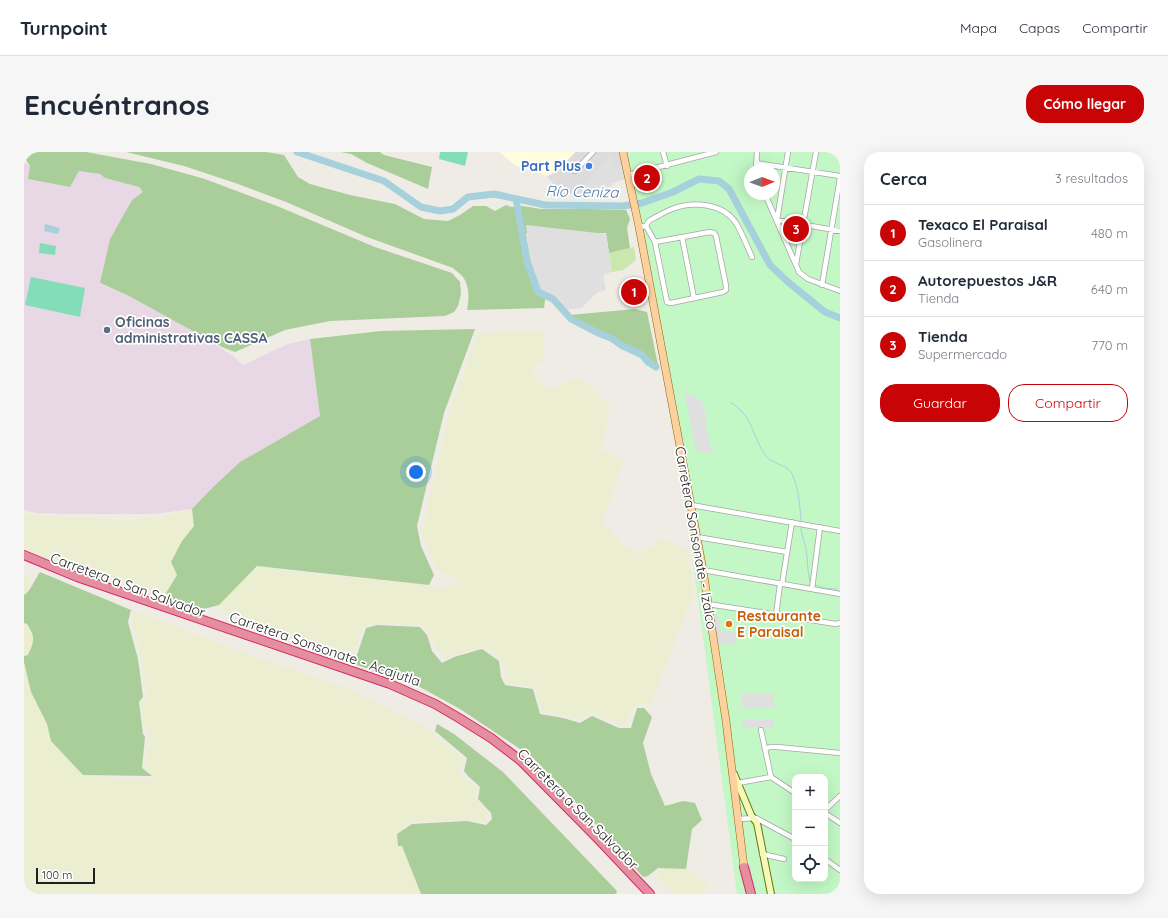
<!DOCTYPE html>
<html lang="es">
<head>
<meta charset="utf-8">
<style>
	body { margin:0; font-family:Quicksand,sans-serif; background:#f6f6f7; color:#1f2937 }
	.controls { position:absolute; right:12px; bottom:12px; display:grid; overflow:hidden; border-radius:8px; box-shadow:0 4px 16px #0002 }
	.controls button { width:36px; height:36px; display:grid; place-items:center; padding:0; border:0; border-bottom:1px solid #e0e1e3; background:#fff; color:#1f2937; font:20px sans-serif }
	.compass { position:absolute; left:720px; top:12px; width:36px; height:36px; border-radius:50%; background:#fff; box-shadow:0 4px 16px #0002; rotate:89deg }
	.scale { position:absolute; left:12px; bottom:10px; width:59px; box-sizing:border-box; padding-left:4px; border:2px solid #1f1f1f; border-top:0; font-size:11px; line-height:14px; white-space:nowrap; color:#1f1f1f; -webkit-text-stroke:3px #fff; paint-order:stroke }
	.you { position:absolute; left:392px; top:320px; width:14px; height:14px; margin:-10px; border:3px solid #fff; border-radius:50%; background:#1a73e8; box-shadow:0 0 0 6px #1a73e833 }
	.badge { display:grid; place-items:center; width:26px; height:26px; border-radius:50%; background:#c90407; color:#fff; font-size:13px; font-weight:700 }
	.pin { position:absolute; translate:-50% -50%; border:2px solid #fff; box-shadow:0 1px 4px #0006 }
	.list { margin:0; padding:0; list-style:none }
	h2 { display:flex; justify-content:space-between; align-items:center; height:52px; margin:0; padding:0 16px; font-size:17px }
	h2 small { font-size:13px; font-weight:400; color:#747a83 }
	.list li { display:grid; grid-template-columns:26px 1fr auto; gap:12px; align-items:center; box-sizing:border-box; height:56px; padding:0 16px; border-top:1px solid #e0e1e3 }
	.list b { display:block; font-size:15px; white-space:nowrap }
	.list p { margin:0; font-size:13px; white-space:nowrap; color:#747a83 }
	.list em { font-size:13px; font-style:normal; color:#747a83 }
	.actions { display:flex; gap:8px; padding:12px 16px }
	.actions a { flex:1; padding:9px 0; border:1px solid #c90407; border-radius:16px; text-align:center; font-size:14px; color:#c90407 }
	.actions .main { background:#c90407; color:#fff }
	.icon { flex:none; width:22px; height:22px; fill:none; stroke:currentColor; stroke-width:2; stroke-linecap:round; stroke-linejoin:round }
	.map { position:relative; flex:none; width:816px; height:742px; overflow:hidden; border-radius:16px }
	header { display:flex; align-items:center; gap:24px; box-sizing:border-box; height:56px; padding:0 20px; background:#fff; border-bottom:1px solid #e0e1e3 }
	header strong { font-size:19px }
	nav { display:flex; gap:22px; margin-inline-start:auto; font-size:14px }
	.intro { display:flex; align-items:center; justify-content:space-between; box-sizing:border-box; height:96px; padding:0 24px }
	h1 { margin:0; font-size:28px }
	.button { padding:10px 18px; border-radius:16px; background:#c90407; color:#fff; font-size:14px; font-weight:700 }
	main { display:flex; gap:24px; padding:0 24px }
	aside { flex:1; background:#fff; border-radius:16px; box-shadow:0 4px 16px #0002 }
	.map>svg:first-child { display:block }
	.residential { fill:#dddbdb }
	.industrial { fill:#e8d7e5 }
	.education { fill:#fefedf }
	.farmland { fill:#eceed1 }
	.grass { fill:#cae8ac }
	.forest { fill:#aace9a }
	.park { fill:#c3f8c6; fill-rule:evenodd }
	.pitch { fill:#84ddb9 }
	.parking { fill:#dfdfdf }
	.water { fill:#a6d0dc }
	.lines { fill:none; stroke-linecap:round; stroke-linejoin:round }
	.stream { stroke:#a6d0dc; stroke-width:1 }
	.river { stroke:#a6d0dc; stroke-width:7 }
	.street-casing { stroke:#a6a6a6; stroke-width:6 }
	.secondary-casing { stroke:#6a7407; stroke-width:8 }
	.primary-casing { stroke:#966303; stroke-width:8 }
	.highway-casing { stroke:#d72866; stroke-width:10 }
	.street { stroke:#fff; stroke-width:4.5 }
	.secondary { stroke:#f6f8ba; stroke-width:6 }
	.primary { stroke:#fad19f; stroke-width:7 }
	.highway { stroke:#e58ea0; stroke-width:8 }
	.shop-dot { fill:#3f7fe0; stroke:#fff; stroke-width:1.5 }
	.service-dot { fill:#5c6f8a; stroke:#fff; stroke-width:1.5 }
	.food-dot { fill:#e8710a; stroke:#fff; stroke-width:1.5 }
	.labels { text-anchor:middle; stroke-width:3.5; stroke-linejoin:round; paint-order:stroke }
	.shop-label { font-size:14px; font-weight:bold; fill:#366cbe; stroke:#fff; text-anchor:end }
	.service-label { font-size:14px; font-weight:bold; fill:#4e5e75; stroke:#fff; text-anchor:start }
	.street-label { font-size:14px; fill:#1f1f1f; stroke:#fff }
	.food-label { font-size:14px; font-weight:bold; fill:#c56008; stroke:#fff; text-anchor:start }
	.water-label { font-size:15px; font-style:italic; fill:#4a79a4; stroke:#fff }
</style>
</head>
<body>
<header>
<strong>Turnpoint</strong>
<nav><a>Mapa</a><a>Capas</a><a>Compartir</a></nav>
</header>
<div class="intro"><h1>Encuéntranos</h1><a class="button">Cómo llegar</a></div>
<main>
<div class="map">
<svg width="816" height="742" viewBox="0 0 816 742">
	<rect width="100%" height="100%" fill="#efece5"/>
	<path class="residential" d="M 551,0 L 598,0 L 601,18 L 567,41 L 538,42 L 523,24 L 534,19 Z"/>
	<path class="industrial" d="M 0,0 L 1,0 L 0,10 L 6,14 L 4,27 L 46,35 L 55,19 L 76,22 L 81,26 L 115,35 L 120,40 L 108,48 L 86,87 L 76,132 L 105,144 L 176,182 L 210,205 L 219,213 L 264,192 L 286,187 L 296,264 L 216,310 L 189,335 L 168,357 L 130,362 L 48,362 L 12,361 L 0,358 Z"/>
	<path class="education" d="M 475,0 L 551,0 L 534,19 L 523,24 L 492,14 Z"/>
	<path class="farmland" d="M 520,179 L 520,210 L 512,211 L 510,223 L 516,231 L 526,238 L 533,237 L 540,230 L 553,227 L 566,233 L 586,256 L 577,297 L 600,308 L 578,371 L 601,395 L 616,401 L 631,393 L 637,386 L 664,399 L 671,446 L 663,457 L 626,555 L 618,551 L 607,556 L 604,572 L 596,572 L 572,562 L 565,562 L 557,567 L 518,559 L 511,535 L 483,531 L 477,507 L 461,495 L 432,502 L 421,507 L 412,497 L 403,478 L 396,472 L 347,471 L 340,474 L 329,502 L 195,458 L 195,453 L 233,414 L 271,420 L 393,432 L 418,437 L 435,430 L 412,417 L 398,380 L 424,263 L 454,181 Z
		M 168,357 L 170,374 L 158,389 L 153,423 L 142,441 L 115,437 L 83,426 L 46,417 L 0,397 L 0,361 L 12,363 L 102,368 L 139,365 Z
		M 0,420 L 5,424 L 7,433 L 4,440 L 0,442 Z
		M 110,461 L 120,462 L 218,500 L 317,534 L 403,576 L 418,590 L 441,607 L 435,619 L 438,627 L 445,629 L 454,637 L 451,644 L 455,651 L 462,658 L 463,664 L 462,670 L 445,668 L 389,669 L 374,682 L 397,742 L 0,742 L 0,515 L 8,542 L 23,572 L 27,589 L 59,623 L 126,629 L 129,626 L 122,617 L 121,608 L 124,599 L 125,582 L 121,579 L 119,568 L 118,549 L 121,546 L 122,540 L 119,513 L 108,470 Z
		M 0,471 L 3,472 L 8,478 L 10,490 L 8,497 L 4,503 L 0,504 Z
		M 634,716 L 662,717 L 679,728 L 682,731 L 683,735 L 678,742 L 649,742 L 634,728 Z"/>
	<path class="grass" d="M 610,95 L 612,108 L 599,118 L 588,120 L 585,101 Z"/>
	<path class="forest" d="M 4,0 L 62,0 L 127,12 L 181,27 L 253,54 L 351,95 L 428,121 L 436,130 L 437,142 L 434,154 L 430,160 L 421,164 L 306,169 L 261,178 L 211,200 L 200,196 L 105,144 L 76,131 L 86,87 L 108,48 L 119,40 L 115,35 L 81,26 L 76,22 L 55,19 L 46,35 L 4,27 L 6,14 L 2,8 Z
		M 102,0 L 242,0 L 260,3 L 274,25 L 286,32 L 326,43 L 371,52 L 400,67 L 424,69 L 436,63 L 449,54 L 462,54 L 471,59 L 482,53 L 487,55 L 499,54 L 517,57 L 567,57 L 602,58 L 606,67 L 603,76 L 606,96 L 585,101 L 582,81 L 502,82 L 506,108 L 516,138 L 522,141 L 520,156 L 443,158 C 445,148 446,135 439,125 C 437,122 432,119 429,116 L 343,85 L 262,50 L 214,32 L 160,14 Z
		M 317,0 L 356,0 L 360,3 L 408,15 L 404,37 L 343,11 L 327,2 Z
		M 611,157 L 623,160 L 634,213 L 625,209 L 619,201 L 597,193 L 587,185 L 574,181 L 546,163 Z
		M 451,177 L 420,261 L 393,374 L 397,394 L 410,423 L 405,433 L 233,414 L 195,453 L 176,458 L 152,450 L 142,441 L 153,423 L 147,410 L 158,389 L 170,374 L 168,357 L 189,335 L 216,310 L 296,264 L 286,187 L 357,179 Z
		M 16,420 L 107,458 L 104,470 L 114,507 L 119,545 L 115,550 L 119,582 L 121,585 L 118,616 L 128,624 L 59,623 L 27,589 L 23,572 L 7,540 L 0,510 L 0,504 L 4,503 C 10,490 12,485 3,472 L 0,471 L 0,443 C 6,440 11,427 16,420 Z
		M 353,473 L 396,475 L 403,483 L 408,499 L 418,511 L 430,505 L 458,497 L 475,509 L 477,525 L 481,533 L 509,537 L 516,562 L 539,566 L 556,571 L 568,564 L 595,576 L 607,576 L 613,556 L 620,556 L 628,565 L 619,591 L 627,622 L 641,654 L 659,649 L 671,651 L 678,668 L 668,677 L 662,717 L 634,716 L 624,724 L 619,725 L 537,634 L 508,605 L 436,557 L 396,535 L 330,512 L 342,476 Z
		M 413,572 L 430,582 L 479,620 L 593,739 L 592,742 L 397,742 L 378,694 L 374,694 L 373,682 L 388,672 L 443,669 L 462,673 L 468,667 L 467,661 L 454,647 L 456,635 C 450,629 444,625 440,619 L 443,606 L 411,579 Z"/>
	<path class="park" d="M 597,0 L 816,0 L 816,742 L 713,742 L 650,266 ZM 726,18 L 750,18 L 750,42 L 726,42 ZM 771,625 L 801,625 L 801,727 L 771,727 Z"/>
	<path class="pitch" d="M 416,0 L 444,0 L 441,14 L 415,7 Z
		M 16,91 L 32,94 L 31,103 L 15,101 Z
		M 7,125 L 61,136 L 56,165 L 1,153 Z"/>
	<path class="parking" d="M 587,3 L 590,16 L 599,13 L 602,27 L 588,31 L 588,34 L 570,39 L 557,36 Z
		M 502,73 L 582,82 L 588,120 L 579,123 L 582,138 L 574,140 L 557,156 L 542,158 L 532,145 L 516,138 L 506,108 Z
		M 660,239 L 678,249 L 683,268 L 681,270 L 681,272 L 683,277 L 688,302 L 672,299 Z
		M 690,464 L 695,465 L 697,479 L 711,479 L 713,491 L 694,493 Z
		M 718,541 L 749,542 L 749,550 L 753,555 L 718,556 Z
		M 750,567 L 750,576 L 719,576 L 719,568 Z"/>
	<path class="water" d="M 21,72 L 36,76 L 34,82 L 20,79 Z"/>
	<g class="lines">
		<path class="stream" d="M 707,251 C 729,263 729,287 742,304 C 749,313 765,312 769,324 C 775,338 776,355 777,369
			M 777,375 C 777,385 781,388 782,397 C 784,408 783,419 786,430
			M 791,433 L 800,436 L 813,437 L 816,440"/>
		<path class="river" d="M 273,0 L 360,29 L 397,55 L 416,59 L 429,57 L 444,45 L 470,42 L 521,53 L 599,54 L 618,51 L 649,40 L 675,27 L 695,29 L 705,37 L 746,113 L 764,130 L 801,160 L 816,166
			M 492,47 L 503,109 L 514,140 L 529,147 L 547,167 L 574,181 L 587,186 L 597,193 L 618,203 L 624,210 L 632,215"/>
		<defs>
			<path id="street" d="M 639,0 L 643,14
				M 764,0 L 753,68 L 816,79
				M 732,11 L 816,24
				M 732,18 L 733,0
				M 551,19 L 569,0
				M 604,23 L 692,0
				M 741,42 L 775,120 L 784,127 L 816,139
				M 622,74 L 624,70 L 626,68 C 633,65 640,60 648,57 C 669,49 699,51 712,71 C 718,81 723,94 728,105
				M 615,75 L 622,74 L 631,90 L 643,150 L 647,151 L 699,140 L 702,138 L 702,134 L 692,84 L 690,81 L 686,80 L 631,90
				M 658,85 L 670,146
				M 772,112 L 792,0
				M 798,133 L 816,26
				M 667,353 L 816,379
				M 673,385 L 763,400
				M 679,418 L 816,442
				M 758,432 L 768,370
				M 788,437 L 796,375
				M 684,452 L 812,472 L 816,471
				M 752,463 L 756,432
				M 737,578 L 747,625 L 771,641
				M 741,597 L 746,595 L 753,595 L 816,601
				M 714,631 L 747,625
				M 801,658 L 816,644
				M 801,661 L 816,671
				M 714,667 L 732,666 L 771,687
				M 738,702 L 760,707
				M 801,707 L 816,718"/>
			<path id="secondary" d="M 710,622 L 727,663 L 733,671 L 747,742"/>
			<path id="primary" d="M 599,0 L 615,75 L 679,418 L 702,569 L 720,715"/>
			<path id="highway" d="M 0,403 L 53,425 L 366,532 L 411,552 L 435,566 L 467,586 L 496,608 L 574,687 L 626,742
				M 720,715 L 727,742"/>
		</defs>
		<use href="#street" class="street-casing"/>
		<use href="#secondary" class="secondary-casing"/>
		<use href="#primary" class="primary-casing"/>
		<use href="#highway" class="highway-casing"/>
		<use href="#street" class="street"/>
		<use href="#secondary" class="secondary"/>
		<use href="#primary" class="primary"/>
		<use href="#highway" class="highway"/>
	</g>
	<circle class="shop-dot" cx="565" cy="14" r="4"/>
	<circle class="service-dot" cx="83" cy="178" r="4"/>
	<circle class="food-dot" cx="705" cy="472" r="4"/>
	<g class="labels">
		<g class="shop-label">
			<text x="557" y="19">Part Plus</text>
		</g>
		<g class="service-label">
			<text x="91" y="175">Oficinas<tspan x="91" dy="16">administrativas CASSA</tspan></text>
		</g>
		<g class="street-label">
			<text transform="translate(672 386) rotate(80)" y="5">Carretera Sonsonate - Izalco</text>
			<text transform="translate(104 433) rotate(20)" y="5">Carretera a San Salvador</text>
			<text transform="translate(301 497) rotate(19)" y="5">Carretera Sonsonate - Acajutla</text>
			<text transform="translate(554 657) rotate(45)" y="5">Carretera a San Salvador</text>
		</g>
		<g class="food-label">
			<text x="713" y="469">Restaurante<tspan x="713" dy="16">E Paraisal</tspan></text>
		</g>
		<g class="water-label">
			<text transform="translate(558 40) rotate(1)" y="5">Río Ceniza</text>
		</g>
	</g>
</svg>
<div class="controls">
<button>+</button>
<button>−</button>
<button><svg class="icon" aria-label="locate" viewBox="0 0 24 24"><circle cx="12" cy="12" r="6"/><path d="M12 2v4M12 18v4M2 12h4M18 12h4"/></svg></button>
</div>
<svg class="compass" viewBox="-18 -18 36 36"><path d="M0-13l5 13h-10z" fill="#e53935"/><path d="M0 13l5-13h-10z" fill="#747a83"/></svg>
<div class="scale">100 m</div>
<div class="you"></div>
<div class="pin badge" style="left:610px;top:140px">1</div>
<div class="pin badge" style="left:623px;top:26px">2</div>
<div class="pin badge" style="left:772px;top:77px">3</div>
</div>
<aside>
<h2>Cerca<small>3 resultados</small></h2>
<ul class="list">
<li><span class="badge">1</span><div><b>Texaco El Paraisal</b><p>Gasolinera</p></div><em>480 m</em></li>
<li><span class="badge">2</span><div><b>Autorepuestos J&amp;R</b><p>Tienda</p></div><em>640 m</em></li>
<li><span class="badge">3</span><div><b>Tienda</b><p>Supermercado</p></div><em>770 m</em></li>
</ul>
<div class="actions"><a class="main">Guardar</a><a>Compartir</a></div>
</aside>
</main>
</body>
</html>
